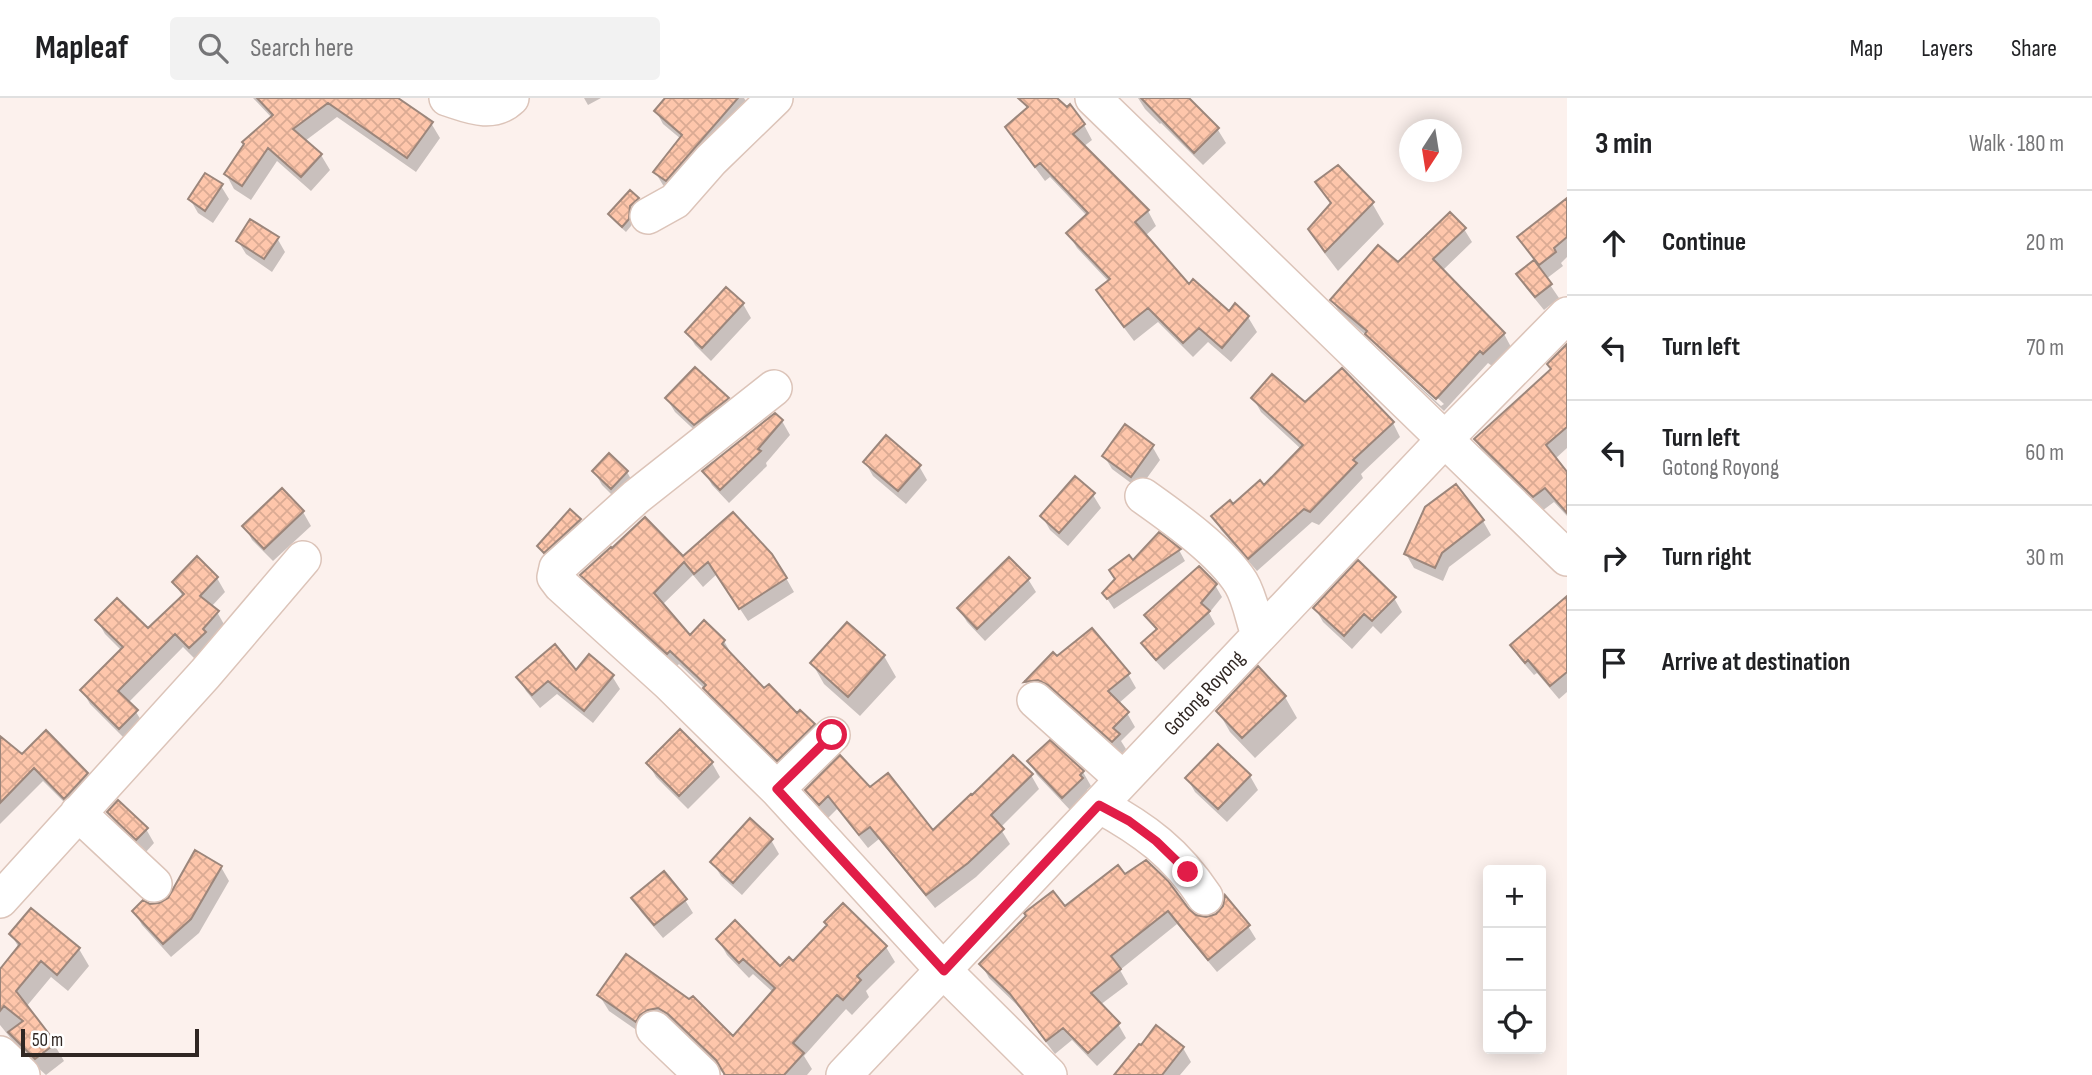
<!DOCTYPE html>
<html lang="en">
<head>
<meta charset="utf-8">
<style>
	body { margin:0; font-family:"Sofia Sans Condensed",sans-serif; background:#f2f2f2; color:#202124 }
	.controls { position:absolute; right:21px; bottom:21px; display:grid; overflow:hidden; border-radius:7px; box-shadow:0 4px 18px #0003 }
	.controls button { width:63px; height:63px; display:grid; place-items:center; padding:0; border:0; border-bottom:2px solid #e0e0e0; background:#fff; color:#202124; font:35px sans-serif }
	.compass { position:absolute; left:1399px; top:21px; width:63px; height:63px; border-radius:50%; background:#fff; box-shadow:0 4px 18px #0003; rotate:192deg }
	.scale { position:absolute; left:21px; bottom:18px; width:178px; box-sizing:border-box; padding-left:7px; border:4px solid #302723; border-top:0; font-size:19px; line-height:24px; white-space:nowrap; color:#302723; -webkit-text-stroke:5px #fff; paint-order:stroke }
	.stop { position:absolute; width:21px; height:21px; margin:-16px; border:5px solid #e11d48; border-radius:50%; background:#fff }
	.stop.end { background:#e11d48; border-color:#fff; box-shadow:0 2px 7px #0008 }
	.list { margin:0; padding:0; list-style:none }
	h2 { display:flex; justify-content:space-between; align-items:center; height:91px; margin:0; padding:0 28px; font-size:30px }
	h2 small { font-size:23px; font-weight:400; color:#757577 }
	.list li { display:grid; grid-template-columns:46px 1fr auto; gap:21px; align-items:center; box-sizing:border-box; height:105px; padding:0 28px; border-top:2px solid #e0e0e0 }
	.list b { display:block; font-size:26px; white-space:nowrap }
	.list p { margin:0; font-size:23px; white-space:nowrap; color:#757577 }
	.list em { font-size:23px; font-style:normal; color:#757577 }
	.icon { flex:none; width:38px; height:38px; fill:none; stroke:currentColor; stroke-width:2; stroke-linecap:round; stroke-linejoin:round }
	.map { position:relative; flex:none; width:1567px; height:977px; overflow:hidden }
	header { display:flex; align-items:center; gap:42px; box-sizing:border-box; height:98px; padding:0 35px; background:#fff; border-bottom:2px solid #e0e0e0 }
	header strong { font-size:33px }
	nav { display:flex; gap:38px; margin-inline-start:auto; font-size:24px }
	.search { width:490px; height:63px; background:#f2f2f2; display:flex; align-items:center; gap:18px; box-sizing:border-box; padding:0 24px; border-radius:7px; color:#757577; font-size:26px }
	main { display:flex }
	aside { flex:1; background:#fff }
	.map>svg:first-child { display:block }
	.shadow { fill:#0003 }
	.building { fill:url(#building-cross-hatch); stroke:#9c867b; stroke-width:2 }
	.lines { fill:none; stroke-linecap:round; stroke-linejoin:round }
	.minor-casing { stroke:#dcc4b9; stroke-width:38 }
	.minor { stroke:#fff; stroke-width:35 }
	.route { stroke:#e11d48; stroke-width:9 }
	.labels { text-anchor:middle; stroke-width:6; stroke-linejoin:round; paint-order:stroke }
	.street-label { font-size:21px; fill:#302723; stroke:#fff }
</style>
</head>
<body>
<header>
<strong>Mapleaf</strong>
<div class="search"><svg class="icon" aria-label="search" viewBox="0 0 24 24"><circle cx="10" cy="10" r="6"/><path d="M15 15l6 6"/></svg>Search here</div>
<nav><a>Map</a><a>Layers</a><a>Share</a></nav>
</header>
<main>
<div class="map">
<svg width="1567" height="977" viewBox="0 0 1567 977">
	<defs>
		<pattern id="building-cross-hatch" width="8" height="8" patternUnits="userSpaceOnUse" patternTransform="scale(1.75)"><rect width="8" height="8" fill="#fec6ab"/><path d="M0 0l8 8M0 8l8-8" fill="none" stroke="#daaa93"/></pattern>
	</defs>
	<rect width="100%" height="100%" fill="#fcf1ed"/>
	<path class="shadow" d="M 253,0 L 395,0 L 431,25 L 440,40 L 416,74 L 337,19 L 305,43 L 321,57 L 330,72 L 311,93 L 277,63 L 251,102 L 234,91 L 226,76 L 272,20 Z
		M 584,0 L 601,0 L 588,7 Z
		M 667,0 L 744,0 L 749,8 L 673,95 L 663,87 L 655,74 L 681,41 L 663,26 L 656,13 Z
		M 1024,0 L 1055,0 L 1084,27 L 1092,42 L 1083,49 L 1148,113 L 1156,128 L 1145,138 L 1189,188 L 1229,215 L 1248,219 L 1257,234 L 1231,264 L 1208,244 L 1193,259 L 1158,224 L 1134,243 L 1107,207 L 1098,192 L 1109,184 L 1077,150 L 1068,135 L 1087,118 L 1050,79 L 1045,83 L 1016,44 L 1008,29 L 1028,12 L 1022,2 Z
		M 1138,0 L 1187,0 L 1218,32 L 1226,45 L 1203,67 L 1161,25 L 1160,26 L 1145,11 Z
		M 1317,84 L 1372,105 L 1384,126 L 1338,173 L 1322,152 L 1310,131 L 1331,107 Z
		M 221,88 L 229,101 L 213,125 L 198,115 L 190,101 Z
		M 638,101 L 641,107 L 633,115 L 631,128 L 626,134 L 614,123 L 610,117 Z
		M 1567,102 L 1567,159 L 1561,165 L 1563,168 L 1546,181 L 1559,200 L 1544,212 L 1526,190 L 1518,176 L 1535,163 L 1519,140 Z
		M 1464,131 L 1472,144 L 1442,173 L 1504,236 L 1511,249 L 1492,268 L 1488,265 L 1444,313 L 1372,245 L 1441,308 L 1444,306 L 1367,235 L 1369,240 L 1340,215 L 1332,202 Z
		M 277,140 L 285,154 L 272,174 L 246,156 L 238,143 Z
		M 727,191 L 743,206 L 751,220 L 711,263 L 695,247 L 687,234 Z
		M 1567,248 L 1567,350 L 1555,361 L 1567,377 L 1567,418 L 1554,404 L 1542,413 L 1484,356 L 1476,342 L 1552,273 Z
		M 1253,300 L 1305,307 L 1393,325 L 1400,339 L 1361,376 L 1363,380 L 1319,427 L 1312,424 L 1257,473 L 1221,432 L 1213,418 L 1233,409 L 1264,389 L 1301,351 L 1261,314 Z
		M 667,301 L 728,301 L 735,315 L 703,340 L 675,314 Z
		M 782,323 L 790,337 L 766,365 L 767,368 L 729,405 L 712,387 L 704,373 Z
		M 1152,348 L 1160,362 L 1139,391 L 1112,371 L 1104,358 Z
		M 865,364 L 919,368 L 927,382 L 906,406 L 873,378 Z
		M 594,373 L 627,374 L 635,388 L 619,404 L 602,387 Z
		M 1455,388 L 1483,423 L 1491,437 L 1449,469 L 1443,483 L 1414,470 L 1406,456 Z
		M 1093,397 L 1101,410 L 1068,448 L 1050,432 L 1042,418 Z
		M 303,414 L 311,428 L 273,463 L 252,442 L 245,428 Z
		M 570,414 L 580,422 L 588,436 L 547,462 L 539,448 Z
		M 733,416 L 786,480 L 794,494 L 748,523 L 717,476 L 703,489 L 693,477 L 662,507 L 690,540 L 724,543 L 732,557 L 764,593 L 813,627 L 821,641 L 786,675 L 713,604 L 704,590 L 679,566 L 676,569 L 590,491 L 582,477 L 683,460 Z
		M 1159,437 L 1179,452 L 1185,463 L 1114,511 L 1104,496 Z
		M 197,461 L 217,480 L 225,494 L 211,509 L 217,514 L 225,528 L 197,563 L 183,549 L 128,605 L 136,614 L 144,627 L 128,644 L 90,606 L 82,592 L 122,553 L 105,536 L 97,522 L 148,533 L 183,499 L 174,484 Z
		M 1028,481 L 1036,494 L 985,543 L 967,524 L 959,511 Z
		M 1215,487 L 1222,499 L 1209,515 L 1215,526 L 1164,572 L 1150,557 L 1143,545 L 1157,533 L 1146,518 Z
		M 1394,500 L 1402,514 L 1381,536 L 1373,528 L 1352,551 L 1323,524 L 1315,510 Z
		M 1567,501 L 1567,594 L 1559,601 L 1537,575 L 1534,577 L 1520,561 L 1512,547 Z
		M 1053,557 L 1057,561 L 1128,576 L 1136,590 L 1118,606 L 1127,615 L 1135,629 L 1121,643 L 1126,651 L 1121,657 L 1034,597 L 1026,584 Z
		M 884,558 L 896,579 L 860,618 L 824,586 L 812,565 Z
		M 1258,571 L 1285,599 L 1297,620 L 1255,660 L 1230,634 L 1218,613 Z
		M 576,575 L 612,578 L 620,591 L 593,625 L 557,596 L 540,610 L 526,593 L 518,579 Z
		M 680,634 L 712,665 L 720,679 L 688,711 L 656,679 L 648,665 Z
		M 0,640 L 22,658 L 87,676 L 95,690 L 73,713 L 43,683 L 0,726 Z
		M 1050,645 L 1083,674 L 1091,688 L 1087,692 L 1089,695 L 1071,713 L 1037,677 L 1029,663 Z
		M 1218,648 L 1250,678 L 1258,692 L 1227,724 L 1195,694 L 1187,680 Z
		M 1031,677 L 1039,691 L 1000,730 L 1010,746 L 976,779 L 935,810 L 879,741 L 868,750 L 837,711 L 828,720 L 815,706 L 807,692 L 870,691 L 932,734 Z
		M 109,715 L 146,731 L 154,745 L 145,755 L 117,728 Z
		M 771,742 L 779,756 L 742,797 L 721,778 L 713,765 Z
		M 221,769 L 229,783 L 199,835 L 171,859 L 142,827 L 134,813 L 150,807 L 160,807 Z
		M 1124,779 L 1187,812 L 1197,819 L 1248,828 L 1256,841 L 1217,874 L 1177,826 L 1120,872 L 1128,886 L 1100,907 L 1118,926 L 1126,940 L 1097,968 L 1072,942 L 1055,956 L 1020,910 L 989,880 L 981,866 L 1065,811 Z
		M 633,800 L 685,802 L 693,815 L 663,840 L 641,814 Z
		M 11,836 L 79,851 L 89,868 L 68,893 L 51,879 L 26,909 L 54,946 L 64,963 L 46,977 L 25,958 L 0,927 L 0,874 L 19,850 Z
		M 718,841 L 780,871 L 793,865 L 886,849 L 895,864 L 866,893 L 869,899 L 852,917 L 846,911 L 804,958 L 812,971 L 807,977 L 723,977 L 723,975 L 679,932 L 645,938 L 609,913 L 599,897 L 627,859 L 733,940 L 774,895 L 753,876 L 749,880 L 727,857 Z
		M 1183,950 L 1191,964 L 1180,977 L 1117,977 Z"/>
	<path class="building" d="M 257,0 L 398,0 L 433,24 L 407,60 L 328,5 L 293,31 L 322,56 L 301,79 L 268,50 L 242,88 L 224,76 L 244,46 L 242,44 L 273,17 Z
		M 665,0 L 738,0 L 666,83 L 653,74 L 682,37 L 654,13 Z
		M 1018,0 L 1057,0 L 1067,9 L 1070,6 L 1085,26 L 1073,36 L 1149,112 L 1135,124 L 1189,186 L 1193,181 L 1229,213 L 1235,205 L 1249,218 L 1222,250 L 1199,230 L 1183,245 L 1148,210 L 1124,229 L 1096,192 L 1110,181 L 1066,135 L 1088,115 L 1040,65 L 1035,69 L 1005,29 L 1028,9 Z
		M 1141,0 L 1189,0 L 1219,30 L 1194,55 Z
		M 1338,67 L 1374,104 L 1325,154 L 1308,131 L 1331,105 L 1315,84 Z
		M 205,75 L 223,86 L 205,113 L 188,101 Z
		M 630,92 L 639,100 L 630,108 L 629,121 L 622,129 L 608,116 Z
		M 1567,100 L 1567,139 L 1554,150 L 1556,154 L 1539,167 L 1517,139 Z
		M 1450,114 L 1466,130 L 1433,161 L 1505,235 L 1483,256 L 1480,253 L 1436,301 L 1365,236 L 1367,233 L 1330,202 L 1378,147 L 1398,164 Z
		M 250,121 L 279,139 L 264,161 L 236,143 Z
		M 1534,162 L 1552,186 L 1535,199 L 1516,176 Z
		M 726,189 L 744,205 L 702,250 L 685,234 Z
		M 1567,246 L 1567,329 L 1546,347 L 1567,374 L 1567,415 L 1545,390 L 1533,399 L 1474,341 L 1551,271 L 1547,266 Z
		M 695,269 L 729,300 L 694,327 L 665,300 Z
		M 1342,270 L 1394,324 L 1353,362 L 1357,365 L 1310,414 L 1304,411 L 1248,461 L 1211,418 L 1230,402 L 1233,406 L 1260,382 L 1264,387 L 1303,347 L 1251,300 L 1272,276 L 1305,304 Z
		M 775,315 L 783,322 L 758,351 L 761,353 L 720,392 L 702,373 Z
		M 1125,326 L 1154,347 L 1131,379 L 1102,358 Z
		M 886,337 L 921,367 L 898,393 L 863,364 Z
		M 609,355 L 628,373 L 611,391 L 592,373 Z
		M 1075,378 L 1095,395 L 1059,435 L 1040,418 Z
		M 1456,386 L 1484,422 L 1442,455 L 1435,470 L 1404,456 L 1425,409 Z
		M 282,390 L 304,413 L 264,451 L 242,428 Z
		M 570,411 L 581,421 L 544,455 L 537,448 Z
		M 733,414 L 772,456 L 787,480 L 739,511 L 708,464 L 694,476 L 684,464 L 654,495 L 690,537 L 704,522 L 725,542 L 722,546 L 764,590 L 769,586 L 797,615 L 800,612 L 815,626 L 777,663 L 703,590 L 706,587 L 670,553 L 667,556 L 580,477 L 611,449 L 612,450 L 645,419 L 683,458 Z
		M 1159,434 L 1181,451 L 1107,501 L 1102,495 L 1115,481 L 1109,472 L 1129,457 L 1133,462 Z
		M 197,458 L 218,479 L 200,498 L 219,513 L 203,531 L 206,534 L 189,550 L 175,536 L 118,593 L 138,612 L 119,631 L 80,592 L 123,549 L 95,522 L 117,500 L 148,530 L 184,496 L 172,484 Z
		M 1009,459 L 1030,480 L 977,531 L 957,510 Z
		M 1358,462 L 1396,499 L 1372,523 L 1364,516 L 1344,538 L 1313,510 Z
		M 1199,468 L 1217,486 L 1201,505 L 1210,513 L 1156,562 L 1141,545 L 1157,531 L 1144,517 Z
		M 1567,498 L 1567,574 L 1550,588 L 1528,562 L 1525,565 L 1510,547 Z
		M 847,524 L 885,557 L 848,599 L 810,565 Z
		M 1092,530 L 1130,575 L 1108,593 L 1129,614 L 1113,630 L 1120,636 L 1112,644 L 1048,587 L 1038,582 L 1024,584 L 1053,554 L 1057,558 Z
		M 555,546 L 576,572 L 589,556 L 614,577 L 584,613 L 548,583 L 532,597 L 516,579 Z
		M 1258,568 L 1286,598 L 1242,640 L 1216,613 Z
		M 680,631 L 713,664 L 679,698 L 646,665 Z
		M 46,632 L 88,675 L 64,701 L 34,670 L 0,705 L 0,638 L 22,656 Z
		M 1050,642 L 1084,673 L 1080,677 L 1083,680 L 1062,700 L 1027,663 Z
		M 1218,646 L 1251,677 L 1218,711 L 1185,680 Z
		M 840,657 L 870,689 L 888,675 L 933,732 L 971,696 L 972,697 L 1013,657 L 1033,676 L 991,717 L 1004,731 L 968,765 L 926,797 L 870,729 L 859,737 L 828,698 L 819,707 L 805,692 Z
		M 118,702 L 148,730 L 136,742 L 107,714 Z
		M 750,720 L 773,741 L 733,785 L 710,764 Z
		M 195,752 L 222,768 L 191,821 L 163,846 L 132,813 L 143,802 L 150,806 L 159,805 L 168,800 Z
		M 1146,762 L 1168,783 L 1189,811 L 1196,817 L 1206,819 L 1216,816 L 1223,808 L 1225,797 L 1250,827 L 1208,862 L 1168,813 L 1111,858 L 1121,871 L 1091,895 L 1120,925 L 1088,955 L 1063,930 L 1046,943 L 1010,896 L 979,866 L 1026,818 L 1024,815 L 1053,793 L 1065,808 L 1118,767 L 1125,776 Z
		M 664,773 L 687,801 L 654,827 L 631,800 Z
		M 843,805 L 887,848 L 857,878 L 861,882 L 843,902 L 837,897 L 793,945 L 804,955 L 784,977 L 725,977 L 716,962 L 668,916 L 658,910 L 648,912 L 640,917 L 636,924 L 597,897 L 626,856 L 689,901 L 693,898 L 733,938 L 775,890 L 743,861 L 739,865 L 716,841 L 735,822 L 780,868 L 789,859 L 793,863 L 827,827 L 824,824 Z
		M 31,810 L 80,850 L 57,877 L 41,863 L 16,893 L 56,945 L 35,961 L 8,934 L 23,923 L 4,908 L 0,913 L 0,871 L 20,846 L 9,836 Z
		M 1156,927 L 1184,949 L 1162,977 L 1114,977 L 1139,946 L 1141,947 Z"/>
	<g class="lines">
		<defs>
			<path id="minor" d="M 447,0 C 469,7 492,18 511,0
				M 1093,0 L 1567,460
				M 648,118 L 675,103 L 711,62 L 775,0
				M 774,290 L 636,399 L 557,470 L 555,479 L 561,487 L 669,585 L 777,691 L 944,873 L 1049,977
				M 1143,398 C 1174,420 1221,453 1241,485 C 1250,500 1253,520 1259,537
				M 1035,602 L 1123,681
				M 777,691 L 832,637
				M 1099,707 C 1145,732 1176,755 1205,799
				M 78,715 L 154,786
				M 0,802 L 205,576 L 303,461
				M 654,931 L 702,977
				M 0,956 L 22,977
				M 844,977 L 1444,342 L 1567,217"/>
		</defs>
		<use href="#minor" class="minor-casing"/>
		<use href="#minor" class="minor"/>
	</g>
	<g class="lines">
		<path class="route" d="M 832,637 L 777,691 L 944,873 L 1099,707 L 1129,723 L 1156,743 L 1188,774"/>
	</g>
	<g class="labels">
		<g class="street-label">
			<text transform="translate(1204 595) rotate(-47)" y="7">Gotong Royong</text>
		</g>
	</g>
</svg>
<div class="controls">
<button>+</button>
<button>−</button>
<button><svg class="icon" aria-label="locate" viewBox="0 0 24 24"><circle cx="12" cy="12" r="6"/><path d="M12 2v4M12 18v4M2 12h4M18 12h4"/></svg></button>
</div>
<svg class="compass" viewBox="-18 -18 36 36"><path d="M0-13l5 13h-10z" fill="#e53935"/><path d="M0 13l5-13h-10z" fill="#757577"/></svg>
<div class="scale">50 m</div>
<div class="stop" style="left:832px;top:637px"></div>
<div class="stop end" style="left:1188px;top:774px"></div>
</div>
<aside>
<h2>3 min<small>Walk · 180 m</small></h2>
<ul class="list">
<li><svg class="icon" aria-label="ahead" viewBox="0 0 24 24"><path d="M12 20V5M6 11l6-6 6 6"/></svg><div><b>Continue</b></div><em>20 m</em></li>
<li><svg class="icon" aria-label="left" viewBox="0 0 24 24"><path d="M17 20v-9H6M10 6l-5 5 5 5"/></svg><div><b>Turn left</b></div><em>70 m</em></li>
<li><svg class="icon" aria-label="left" viewBox="0 0 24 24"><path d="M17 20v-9H6M10 6l-5 5 5 5"/></svg><div><b>Turn left</b><p>Gotong Royong</p></div><em>60 m</em></li>
<li><svg class="icon" aria-label="right" viewBox="0 0 24 24"><path d="M7 20v-9h11M14 6l5 5-5 5"/></svg><div><b>Turn right</b></div><em>30 m</em></li>
<li><svg class="icon" aria-label="arrive" viewBox="0 0 24 24"><path d="M6 21V4h12l-3 4 3 4H6"/></svg><div><b>Arrive at destination</b></div></li>
</ul>
</aside>
</main>
</body>
</html>
